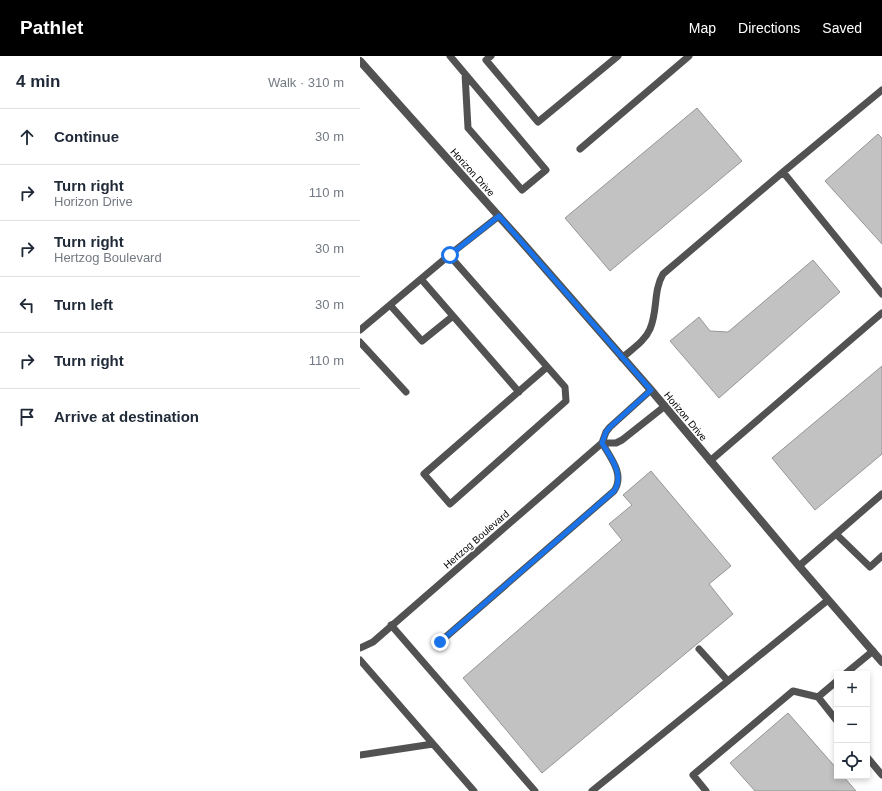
<!DOCTYPE html>
<html lang="en">
<head>
<meta charset="utf-8">
<style>
	body { margin:0; font-family:Arial,sans-serif; background:#f2f2f3; color:#1f2937 }
	.controls { position:absolute; right:12px; bottom:12px; display:grid; overflow:hidden; border-radius:0px; box-shadow:0 2px 6px #0003 }
	.controls button { width:36px; height:36px; display:grid; place-items:center; padding:0; border:0; border-bottom:1px solid #e0e1e3; background:#fff; color:#1f2937; font:20px sans-serif }
	.stop { position:absolute; width:12px; height:12px; margin:-9px; border:3px solid #1a73e8; border-radius:50%; background:#fff }
	.stop.end { background:#1a73e8; border-color:#fff; box-shadow:0 1px 4px #0008 }
	.list { margin:0; padding:0; list-style:none }
	h2 { display:flex; justify-content:space-between; align-items:center; height:52px; margin:0; padding:0 16px; font-size:17px }
	h2 small { font-size:13px; font-weight:400; color:#747a83 }
	.list li { display:grid; grid-template-columns:26px 1fr auto; gap:12px; align-items:center; box-sizing:border-box; height:56px; padding:0 16px; border-top:1px solid #e0e1e3 }
	.list b { display:block; font-size:15px; white-space:nowrap }
	.list p { margin:0; font-size:13px; white-space:nowrap; color:#747a83 }
	.list em { font-size:13px; font-style:normal; color:#747a83 }
	.icon { flex:none; width:22px; height:22px; fill:none; stroke:currentColor; stroke-width:2; stroke-linecap:round; stroke-linejoin:round }
	.map { position:relative; flex:none; width:522px; height:735px; overflow:hidden }
	header { display:flex; align-items:center; gap:24px; box-sizing:border-box; height:56px; padding:0 20px; background:#000; color:#fff }
	header strong { font-size:19px }
	nav { display:flex; gap:22px; margin-inline-start:auto; font-size:14px }
	main { display:flex }
	aside { flex:1; background:#fff }
	.map>svg:first-child { display:block }
	.building { fill:#c2c2c2; stroke:#969696 }
	.lines { fill:none; stroke-linecap:round; stroke-linejoin:round }
	.service { stroke:#525252; stroke-width:7 }
	.minor { stroke:#525252; stroke-width:8 }
	.route { stroke:#1a73e8; stroke-width:5 }
	.labels { text-anchor:middle; stroke-width:3; stroke-linejoin:round; paint-order:stroke }
	.street-label { font-size:10px; fill:#000; stroke:#fff }
</style>
</head>
<body>
<header>
<strong>Pathlet</strong>
<nav><a>Map</a><a>Directions</a><a>Saved</a></nav>
</header>
<main>
<aside>
<h2>4 min<small>Walk · 310 m</small></h2>
<ul class="list">
<li><svg class="icon" aria-label="ahead" viewBox="0 0 24 24"><path d="M12 20V5M6 11l6-6 6 6"/></svg><div><b>Continue</b></div><em>30 m</em></li>
<li><svg class="icon" aria-label="right" viewBox="0 0 24 24"><path d="M7 20v-9h11M14 6l5 5-5 5"/></svg><div><b>Turn right</b><p>Horizon Drive</p></div><em>110 m</em></li>
<li><svg class="icon" aria-label="right" viewBox="0 0 24 24"><path d="M7 20v-9h11M14 6l5 5-5 5"/></svg><div><b>Turn right</b><p>Hertzog Boulevard</p></div><em>30 m</em></li>
<li><svg class="icon" aria-label="left" viewBox="0 0 24 24"><path d="M17 20v-9H6M10 6l-5 5 5 5"/></svg><div><b>Turn left</b></div><em>30 m</em></li>
<li><svg class="icon" aria-label="right" viewBox="0 0 24 24"><path d="M7 20v-9h11M14 6l5 5-5 5"/></svg><div><b>Turn right</b></div><em>110 m</em></li>
<li><svg class="icon" aria-label="arrive" viewBox="0 0 24 24"><path d="M6 21V4h12l-3 4 3 4H6"/></svg><div><b>Arrive at destination</b></div></li>
</ul>
</aside>
<div class="map">
<svg width="522" height="735" viewBox="0 0 522 735">
	<rect width="100%" height="100%" fill="#fff"/>
	<path class="building" d="M 337,52 L 382,105 L 250,215 L 205,162 Z
		M 518,78 L 522,82 L 522,188 L 465,125 Z
		M 453,204 L 480,236 L 359,342 L 310,285 L 339,261 L 350,275 L 368,276 Z
		M 522,310 L 522,398 L 455,454 L 412,402 Z
		M 291,415 L 371,510 L 349,528 L 373,558 L 182,717 L 103,622 L 262,484 L 249,468 L 272,449 L 263,439 Z
		M 428,657 L 477,713 L 477,720 L 483,720 L 496,735 L 395,735 L 370,707 Z"/>
	<g class="lines">
		<path class="service" d="M 90,0 L 186,114 L 162,134 L 108,72 L 105,18
			M 131,0 L 126,4 L 178,66 L 258,0
			M 220,93 L 329,0
			M 423,116 L 522,34
			M 89,199 L 205,331 L 206,345 L 90,448 L 64,418 L 187,311
			M 61,223 L 159,336
			M 30,249 L 62,285 L 93,260
			M 0,274 L 93,196 L 139,160
			M 0,286 L 46,336
			M 262,302 C 272,293 285,285 290,273 C 298,255 293,235 303,218 L 423,116 L 522,238
			M 291,334 L 250,371 L 246,376 L 242,387 L 256,387 L 262,384 L 305,350
			M 350,405 L 522,257
			M 476,478 L 510,511 L 522,500
			M 439,510 L 522,438
			M 31,569 L 175,735
			M 0,592 L 13,586 L 242,387 C 251,402 265,419 254,435 L 80,586
			M 339,593 L 368,625
			M 0,604 L 114,735
			M 485,618 L 513,595
			M 477,625 L 458,641 L 477,665
			M 0,699 L 73,688
			M 507,701 L 522,719
			M 232,735 L 468,544
			M 346,735 L 333,719 L 433,635 L 458,641"/>
		<path class="minor" d="M 0,5 L 161,185 L 291,334 L 439,510 L 522,606"/>
	</g>
	<g class="lines">
		<path class="route" d="M 80,586 L 254,435 C 265,419 251,402 242,387 L 246,376 L 250,371 L 291,334 L 139,160 L 90,199"/>
	</g>
	<g class="labels">
		<g class="street-label">
			<text transform="translate(113 116) rotate(48)" y="4">Horizon Drive</text>
			<text transform="translate(326 360) rotate(50)" y="4">Horizon Drive</text>
			<text transform="translate(116 483) rotate(-41)" y="4">Hertzog Boulevard</text>
		</g>
	</g>
</svg>
<div class="controls">
<button>+</button>
<button>−</button>
<button><svg class="icon" aria-label="locate" viewBox="0 0 24 24"><circle cx="12" cy="12" r="6"/><path d="M12 2v4M12 18v4M2 12h4M18 12h4"/></svg></button>
</div>
<div class="stop" style="left:90px;top:199px"></div>
<div class="stop end" style="left:80px;top:586px"></div>
</div>
</main>
</body>
</html>
